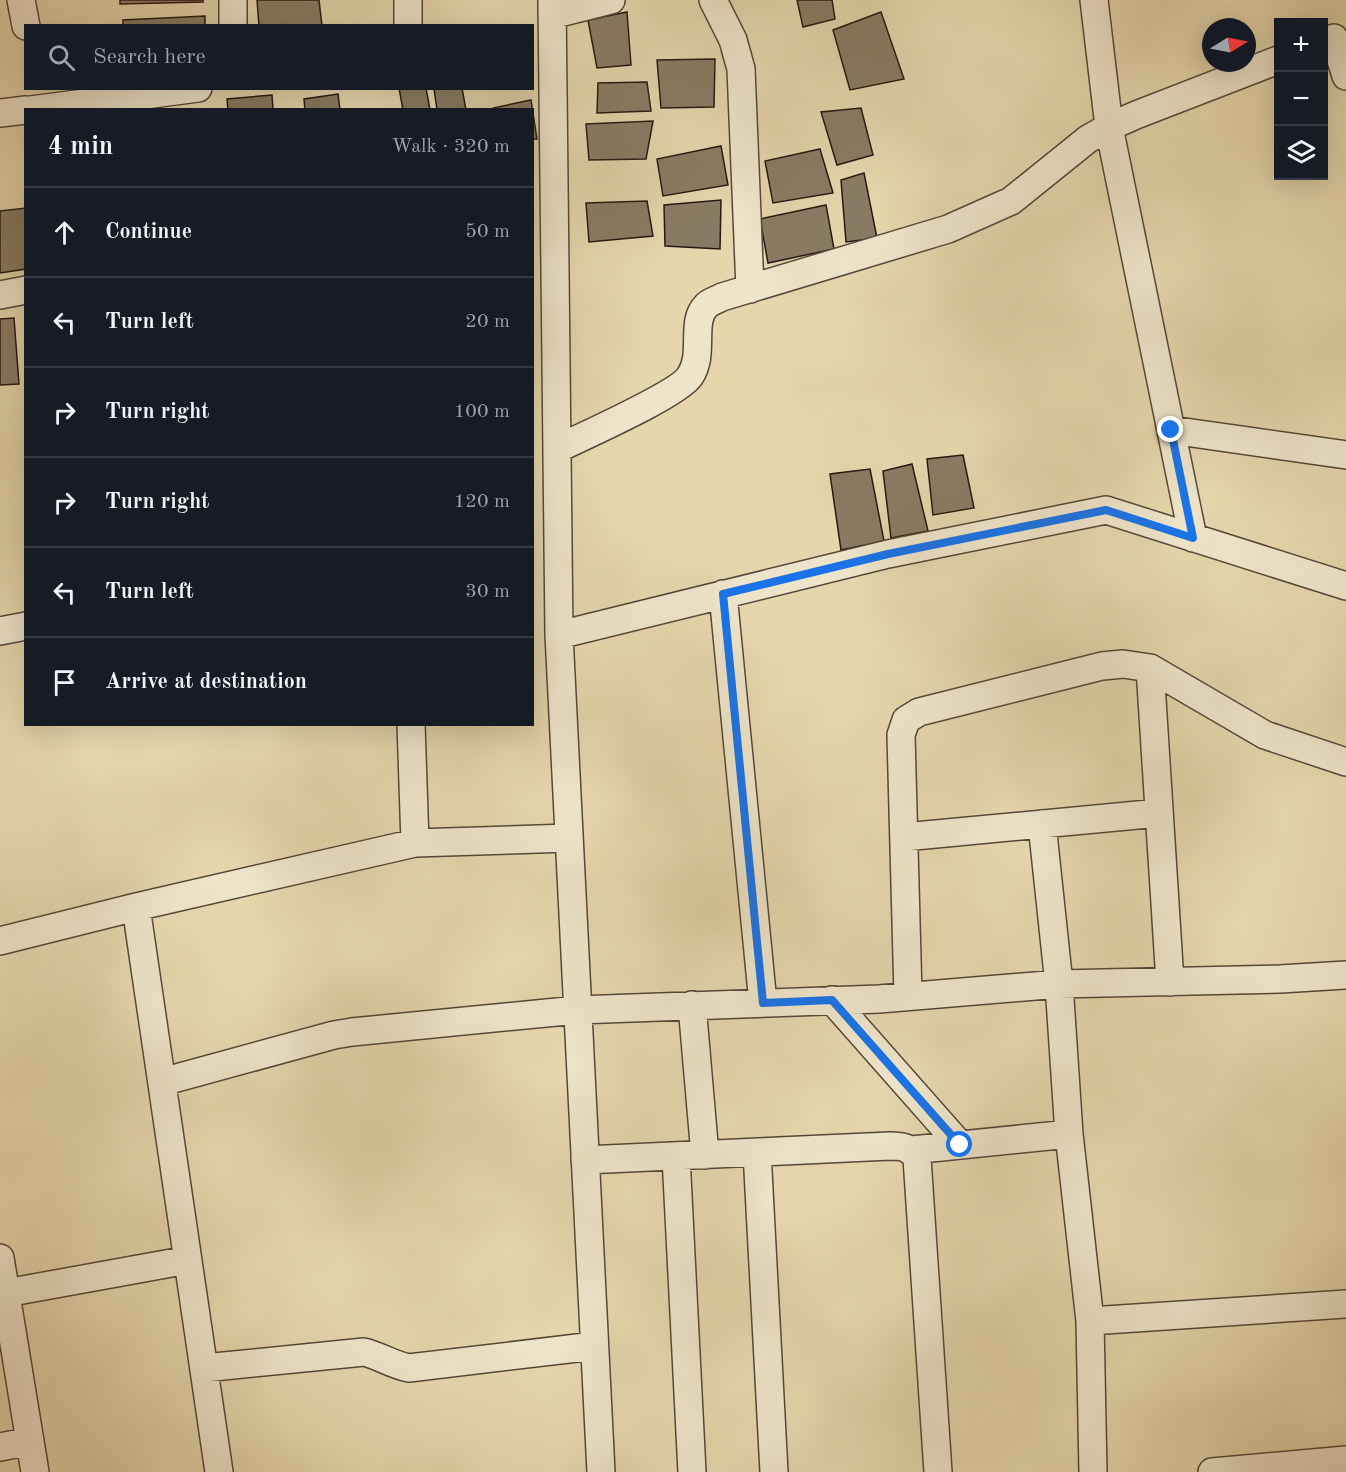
<!DOCTYPE html>
<html lang="en">
<head>
<meta charset="utf-8">
<style>
	body { margin:0; font-family:"Old Standard TT",serif; background:#20242c; color:#f1f3f6 }
	.controls { position:absolute; right:18px; top:18px; display:grid; overflow:hidden; border-radius:0px; box-shadow:0 6px 24px #0002 }
	.controls button { width:54px; height:54px; display:grid; place-items:center; padding:0; border:0; border-bottom:2px solid #363941; background:#171b24; color:#f1f3f6; font:30px sans-serif }
	.compass { position:absolute; left:1202px; top:18px; width:54px; height:54px; border-radius:50%; background:#171b24; box-shadow:0 6px 24px #0002; rotate:80deg }
	.stop { position:absolute; width:18px; height:18px; margin:-14px; border:4px solid #1a73e8; border-radius:50%; background:#fff }
	.stop.end { background:#1a73e8; border-color:#fff; box-shadow:0 2px 6px #0008 }
	.list { margin:0; padding:0; list-style:none }
	h2 { display:flex; justify-content:space-between; align-items:center; height:78px; margin:0; padding:0 24px; font-size:26px }
	h2 small { font-size:20px; font-weight:400; color:#9ea1a6 }
	.list li { display:grid; grid-template-columns:39px 1fr auto; gap:18px; align-items:center; box-sizing:border-box; height:90px; padding:0 24px; border-top:2px solid #363941 }
	.list b { display:block; font-size:22px; white-space:nowrap }
	.list em { font-size:20px; font-style:normal; color:#9ea1a6 }
	.icon { flex:none; width:33px; height:33px; fill:none; stroke:currentColor; stroke-width:2; stroke-linecap:round; stroke-linejoin:round }
	.map { position:relative; flex:none; width:1346px; height:1472px; overflow:hidden }
	.search { position:absolute; background:#171b24; box-shadow:0 6px 24px #0002; left:24px; top:24px; width:510px; height:66px; display:flex; align-items:center; gap:15px; box-sizing:border-box; padding:0 21px; border-radius:0px; color:#9ea1a6; font-size:22px }
	.panel { position:absolute; background:#171b24; box-shadow:0 6px 24px #0002; left:24px; top:108px; width:510px; height:618px; border-radius:0px }
	.map>svg:first-child { display:block }
	.building { fill:#897b63; stroke:#261913; stroke-width:1.5 }
	.lines { fill:none; stroke-linecap:round; stroke-linejoin:round }
	.minor-casing { stroke:#564839; stroke-width:30 }
	.minor { stroke:#eee4c9; stroke-width:27 }
	.route { stroke:#1a73e8; stroke-width:8 }
</style>
</head>
<body>
<div class="map">
<svg width="1346" height="1472" viewBox="0 0 1346 1472">
	<rect width="100%" height="100%" fill="#e5d6ac"/>
	<filter id="stains"><feTurbulence type="fractalNoise" baseFrequency=".00333" numOctaves="4"/><feColorMatrix values="0 0 0 0 .2 0 0 0 0 .09 0 0 0 0 .02 0 0 0 .5 -.17"/></filter>
	<radialGradient id="worn" r=".72"><stop offset=".6" stop-color="#630" stop-opacity="0"/><stop offset="1" stop-color="#630" stop-opacity=".3"/></radialGradient>
	<path class="building" d="M 120,0 L 203,0 L 203,2 L 120,4 Z
		M 257,0 L 319,0 L 322,26 L 259,26 Z
		M 797,0 L 832,0 L 835,19 L 803,27 Z
		M 627,12 L 631,65 L 597,68 L 588,20 Z
		M 881,12 L 904,79 L 850,90 L 833,30 Z
		M 205,16 L 205,26 L 123,26 L 123,20 Z
		M 715,59 L 714,107 L 661,108 L 657,60 Z
		M 647,82 L 651,111 L 597,113 L 598,83 Z
		M 399,88 L 426,88 L 430,110 L 403,110 Z
		M 434,88 L 462,88 L 466,110 L 437,110 Z
		M 338,94 L 340,110 L 305,110 L 304,99 Z
		M 272,95 L 273,110 L 228,110 L 227,99 Z
		M 531,100 L 537,139 L 532,139 L 532,110 L 493,110 L 493,108 Z
		M 861,108 L 873,155 L 837,165 L 821,112 Z
		M 653,121 L 646,159 L 589,160 L 586,124 Z
		M 721,146 L 728,185 L 663,196 L 657,159 Z
		M 820,149 L 833,193 L 773,203 L 765,161 Z
		M 864,173 L 877,238 L 846,242 L 841,180 Z
		M 721,200 L 720,249 L 665,246 L 664,205 Z
		M 647,201 L 653,236 L 589,242 L 586,203 Z
		M 826,205 L 834,249 L 768,263 L 760,219 Z
		M 26,208 L 26,269 L 0,273 L 0,211 Z
		M 14,318 L 19,384 L 0,385 L 0,319 Z
		M 963,455 L 974,508 L 933,515 L 927,459 Z
		M 912,464 L 928,531 L 891,538 L 883,471 Z
		M 870,469 L 884,541 L 841,550 L 830,474 Z"/>
	<g class="lines">
		<defs>
			<path id="minor" d="M 21,0 L 26,26
				M 233,0 L 233,26
				M 408,0 L 408,26
				M 552,0 L 559,635 L 888,554 L 1106,510 L 1346,586
				M 713,0 L 733,40 L 741,69 L 750,289
				M 1094,0 L 1109,127 L 1193,538
				M 552,15 L 611,0
				M 1334,38 L 1346,76
				M 31,110 L 198,88
				M 0,113 L 26,110
				M 0,295 L 26,290
				M 1171,430 L 1346,455
				M 557,449 C 581,437 679,394 690,376 C 705,354 690,322 706,306 C 709,302 717,300 722,297 L 948,229 L 1011,201 L 1088,139 L 1109,127 L 1136,115 L 1278,60
				M 723,594 L 763,1003
				M 0,631 L 26,626
				M 559,635 L 601,1472
				M 1150,668 L 1170,982
				M 411,724 L 415,843
				M 1042,824 L 1059,984 L 1069,1134 L 1090,1321 L 1093,1472
				M 904,837 L 1159,813
				M 136,907 L 219,1472
				M 0,941 L 136,907 L 415,843 L 569,838
				M 908,996 L 901,735 L 906,720 L 919,712 L 1102,666 L 1123,664 L 1150,668 L 1265,735 L 1346,762
				M 832,1000 L 960,1145
				M 692,1005 L 705,1155
				M 162,1082 L 334,1035 L 352,1032 L 577,1010 L 879,999 L 1059,984 L 1280,979 L 1346,975
				M 912,1150 L 1069,1134
				M 757,1152 L 774,1472
				M 676,1156 L 692,1472
				M 585,1160 L 890,1146 C 902,1146 910,1147 917,1158 L 938,1472
				M 0,1258 L 35,1472
				M 6,1293 L 188,1260
				M 1090,1321 L 1346,1304
				M 204,1368 L 364,1352 C 380,1356 393,1365 409,1368 L 594,1346
				M 0,1447 L 30,1441
				M 1212,1472 L 1346,1460"/>
		</defs>
		<use href="#minor" class="minor-casing"/>
		<use href="#minor" class="minor"/>
	</g>
	<g class="lines">
		<path class="route" d="M 960,1145 L 832,1000 L 763,1003 L 723,594 L 888,554 L 1106,510 L 1193,538 L 1171,430"/>
	</g>
	<rect width="100%" height="100%" filter="url(#stains)"/>
	<rect width="100%" height="100%" fill="url(#worn)"/>
</svg>
<div class="controls">
<button>+</button>
<button>−</button>
<button><svg class="icon" aria-label="layers" viewBox="0 0 24 24"><path d="M12 4l9 5-9 5-9-5zM3 14l9 5 9-5"/></svg></button>
</div>
<svg class="compass" viewBox="-18 -18 36 36"><path d="M0-13l5 13h-10z" fill="#e53935"/><path d="M0 13l5-13h-10z" fill="#9ea1a6"/></svg>
<div class="stop" style="left:960px;top:1145px"></div>
<div class="stop end" style="left:1171px;top:430px"></div>
<div class="search"><svg class="icon" aria-label="search" viewBox="0 0 24 24"><circle cx="10" cy="10" r="6"/><path d="M15 15l6 6"/></svg>Search here</div>
<section class="panel">
<h2>4 min<small>Walk · 320 m</small></h2>
<ul class="list">
<li><svg class="icon" aria-label="ahead" viewBox="0 0 24 24"><path d="M12 20V5M6 11l6-6 6 6"/></svg><div><b>Continue</b></div><em>50 m</em></li>
<li><svg class="icon" aria-label="left" viewBox="0 0 24 24"><path d="M17 20v-9H6M10 6l-5 5 5 5"/></svg><div><b>Turn left</b></div><em>20 m</em></li>
<li><svg class="icon" aria-label="right" viewBox="0 0 24 24"><path d="M7 20v-9h11M14 6l5 5-5 5"/></svg><div><b>Turn right</b></div><em>100 m</em></li>
<li><svg class="icon" aria-label="right" viewBox="0 0 24 24"><path d="M7 20v-9h11M14 6l5 5-5 5"/></svg><div><b>Turn right</b></div><em>120 m</em></li>
<li><svg class="icon" aria-label="left" viewBox="0 0 24 24"><path d="M17 20v-9H6M10 6l-5 5 5 5"/></svg><div><b>Turn left</b></div><em>30 m</em></li>
<li><svg class="icon" aria-label="arrive" viewBox="0 0 24 24"><path d="M6 21V4h12l-3 4 3 4H6"/></svg><div><b>Arrive at destination</b></div></li>
</ul>
</section>
</div>
</body>
</html>
